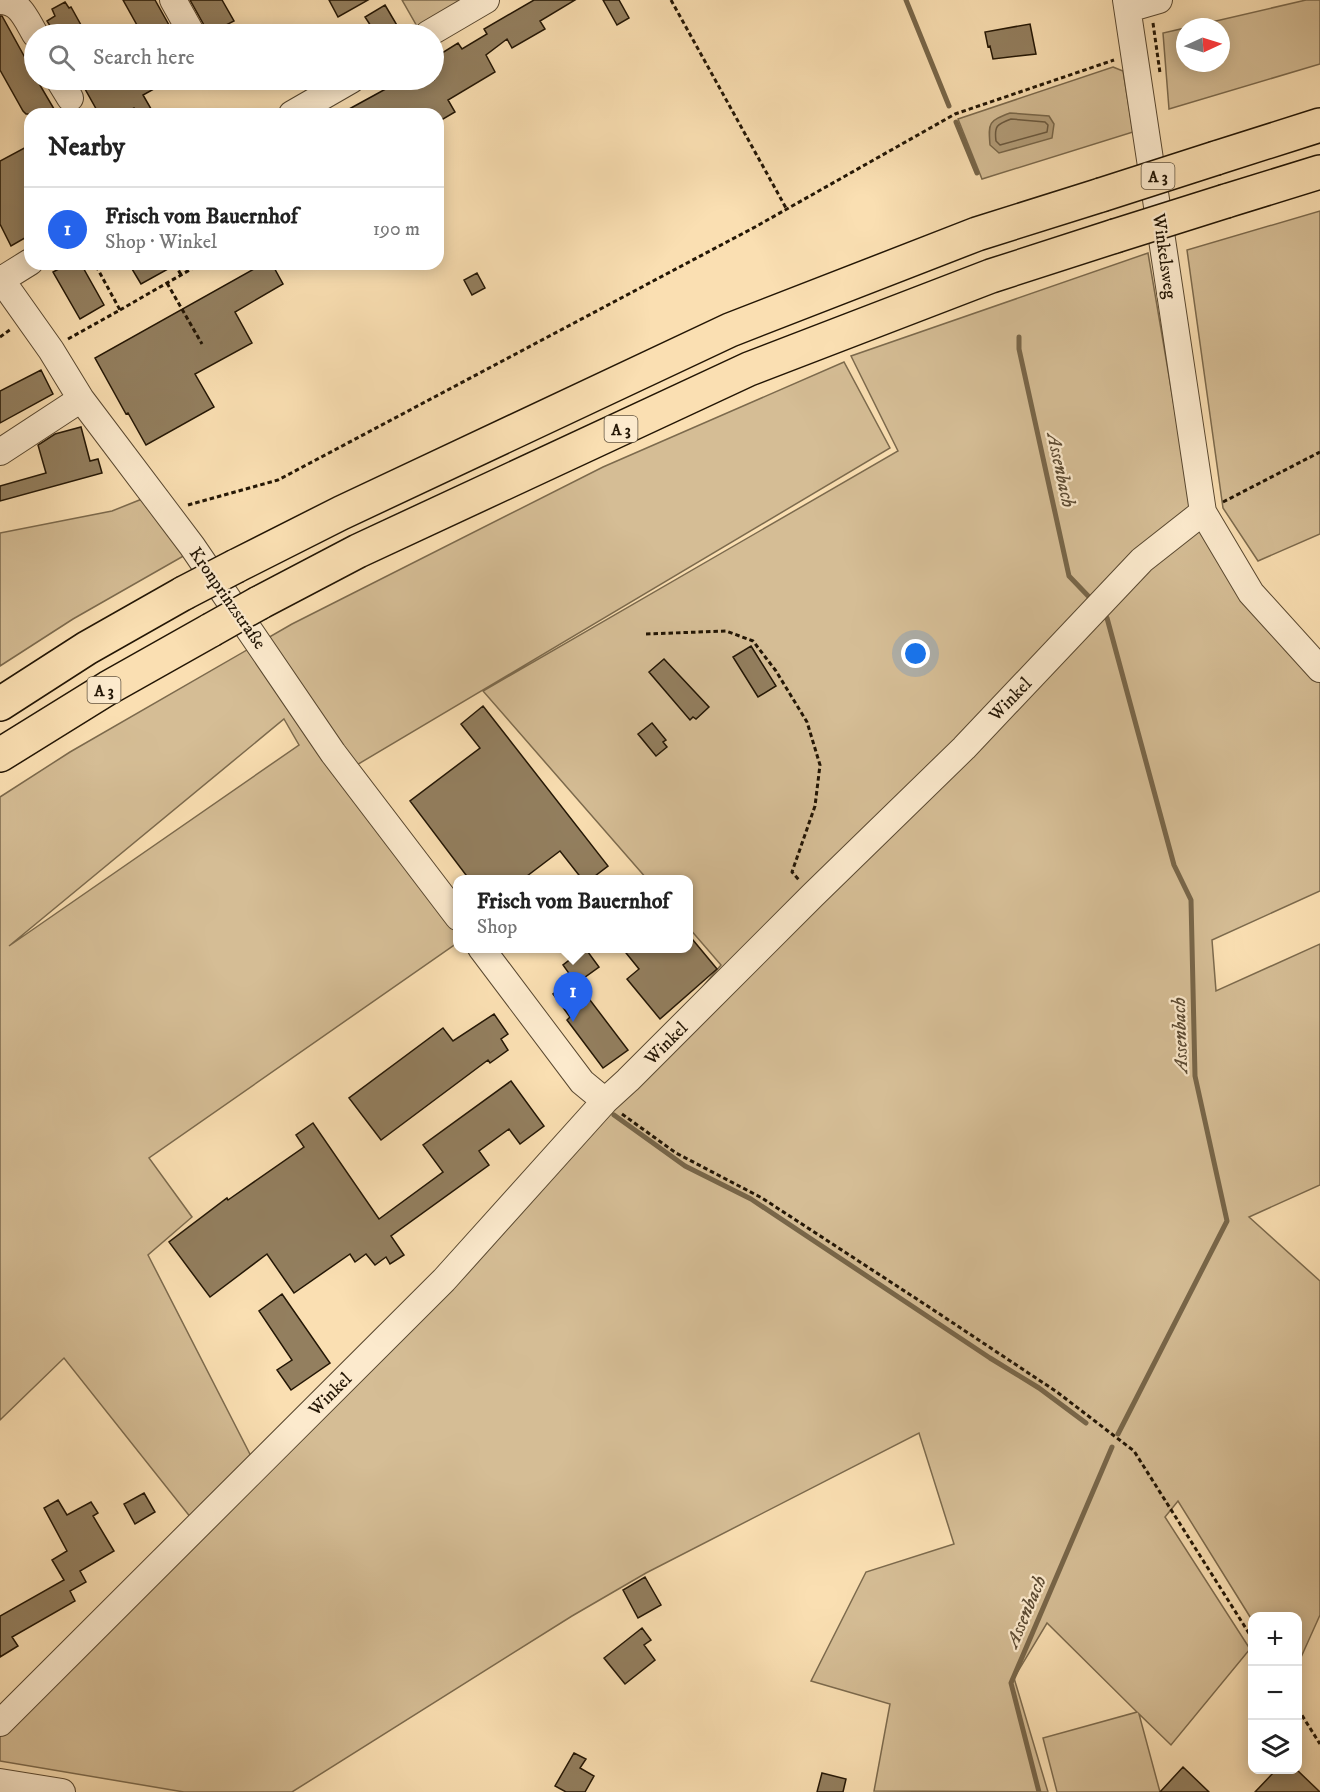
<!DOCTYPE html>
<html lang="en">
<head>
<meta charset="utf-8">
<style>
	body { margin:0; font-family:"IM FELL DW Pica",serif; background:#f2f2f2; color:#222 }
	.controls { position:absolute; right:18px; bottom:18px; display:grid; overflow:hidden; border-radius:12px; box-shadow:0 3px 15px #0003 }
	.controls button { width:54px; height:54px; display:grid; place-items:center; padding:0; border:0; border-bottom:2px solid #e0e0e0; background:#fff; color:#222; font:30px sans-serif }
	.compass { position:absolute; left:1176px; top:18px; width:54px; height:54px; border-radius:50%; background:#fff; box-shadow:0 3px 15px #0003; rotate:86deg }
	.you { position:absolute; left:916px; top:654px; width:21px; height:21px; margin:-15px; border:4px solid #fff; border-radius:50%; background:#1a73e8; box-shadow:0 0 0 9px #1a73e833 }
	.badge { display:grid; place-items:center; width:39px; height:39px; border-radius:50%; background:#2563eb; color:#fff; font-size:20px; font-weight:700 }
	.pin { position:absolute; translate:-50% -50px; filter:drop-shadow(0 2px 3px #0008) }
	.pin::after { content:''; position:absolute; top:32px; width:21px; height:18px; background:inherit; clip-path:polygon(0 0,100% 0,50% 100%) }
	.popup { position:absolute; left:453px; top:875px; width:240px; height:78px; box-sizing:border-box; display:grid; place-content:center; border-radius:12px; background:#fff; filter:drop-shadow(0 2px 4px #0005); font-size:20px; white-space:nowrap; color:#767676 }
	.popup b { font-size:22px; color:#222 }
	.popup::after { content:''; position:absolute; left:50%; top:100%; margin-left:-12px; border:12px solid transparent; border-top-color:#fff }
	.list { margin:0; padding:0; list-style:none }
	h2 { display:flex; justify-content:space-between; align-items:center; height:78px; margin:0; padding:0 24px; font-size:26px }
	h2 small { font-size:20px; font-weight:400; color:#767676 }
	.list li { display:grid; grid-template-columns:39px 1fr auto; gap:18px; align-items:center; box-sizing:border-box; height:84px; padding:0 24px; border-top:2px solid #e0e0e0 }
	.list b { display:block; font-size:22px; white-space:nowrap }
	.list p { margin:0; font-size:20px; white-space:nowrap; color:#767676 }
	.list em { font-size:20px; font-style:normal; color:#767676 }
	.icon { flex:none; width:33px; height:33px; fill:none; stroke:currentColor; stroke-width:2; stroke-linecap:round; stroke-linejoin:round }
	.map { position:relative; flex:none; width:1320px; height:1792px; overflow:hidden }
	.search { position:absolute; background:#fff; box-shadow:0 3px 15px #0003; left:24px; top:24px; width:420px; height:66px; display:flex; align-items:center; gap:15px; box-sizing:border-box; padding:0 21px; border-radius:33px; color:#767676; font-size:22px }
	.panel { position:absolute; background:#fff; box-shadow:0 3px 15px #0003; left:24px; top:108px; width:420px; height:162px; border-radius:18px }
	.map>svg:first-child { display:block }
	.green { fill:#d5bd95; stroke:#7c6a4d; stroke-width:1.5; fill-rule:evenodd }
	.water { fill:#b19b77; stroke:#786649; stroke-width:1.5 }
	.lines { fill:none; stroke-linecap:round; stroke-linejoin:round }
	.shore { stroke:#6a583e; stroke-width:1.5 }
	.stream { stroke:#786649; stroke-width:5 }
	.building { fill:#937f5f; stroke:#231605; stroke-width:1.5 }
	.minor-casing { stroke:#594830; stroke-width:28 }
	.highway-casing { stroke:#231605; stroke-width:36 }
	.path { stroke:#231605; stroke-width:3; stroke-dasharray:4.5 3; stroke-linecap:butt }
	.minor { stroke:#fceacd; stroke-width:26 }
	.highway { stroke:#fadfb2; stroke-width:33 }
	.highway-bridge-casing { stroke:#231605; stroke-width:36; stroke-linecap:butt }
	.highway-bridge { stroke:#fadfb2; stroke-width:33 }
	.labels { text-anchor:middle; stroke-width:4.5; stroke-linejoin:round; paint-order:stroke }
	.shield { fill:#fceacd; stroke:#645641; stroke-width:1.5 }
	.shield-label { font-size:16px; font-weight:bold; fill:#231605 }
	.street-label { font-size:18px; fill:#231605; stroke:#fceacd }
	.water-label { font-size:20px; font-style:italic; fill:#5c4b33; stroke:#fceacd }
</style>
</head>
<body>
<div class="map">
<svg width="1320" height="1792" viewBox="0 0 1320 1792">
	<rect width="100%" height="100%" fill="#fadfb2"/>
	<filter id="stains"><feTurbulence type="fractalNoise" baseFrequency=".00333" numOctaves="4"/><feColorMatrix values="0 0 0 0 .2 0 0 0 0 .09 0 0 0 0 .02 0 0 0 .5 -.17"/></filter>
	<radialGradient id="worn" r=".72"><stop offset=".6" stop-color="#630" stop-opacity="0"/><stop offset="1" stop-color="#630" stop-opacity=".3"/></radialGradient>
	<path class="green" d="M 402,0 L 467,0 L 418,28 Z
		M 1306,0 L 1320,0 L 1320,64 L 1169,109 L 1163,33 L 1185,28 L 1185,63 L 1221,63 L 1221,27 L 1190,27 Z
		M 1113,67 L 1123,71 L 1133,132 L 982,179 L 958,119 Z
		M 1320,211 L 1320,534 L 1258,561 L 1223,508 L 1187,250 Z
		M 1148,253 L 1193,517 L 1320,681 L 1320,891 L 1212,940 L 1216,991 L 1320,944 L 1320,1185 L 1249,1217 L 1320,1281 L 1320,1615 L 1298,1664 L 1298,1616 L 1252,1616 L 1252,1620 L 1178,1501 L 1165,1517 L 1250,1649 L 1171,1745 L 1139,1714 L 1160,1792 L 1057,1792 L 1043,1738 L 1137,1712 L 1047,1623 L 1014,1678 L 1048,1792 L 874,1791 L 890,1704 L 811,1681 L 866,1572 L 954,1544 L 919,1433 L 646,1573 L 572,1616 L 292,1792 L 184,1792 L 0,1761 L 0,1731 L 203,1533 L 64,1358 L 0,1420 L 0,797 L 70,752 L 292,624 L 603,467 L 844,362 L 890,448 L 355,766 L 457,914 L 457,943 L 149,1158 L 192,1217 L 148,1255 L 252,1458 L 593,1118 L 721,965 L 689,928 L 688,880 L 647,879 L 483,691 L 898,451 L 851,356 ZM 284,719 L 299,745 L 9,946 Z
		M 142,499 L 187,554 L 73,619 L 0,666 L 0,533 L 112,511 Z"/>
	<path class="water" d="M 1010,113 L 1049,116 L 1054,124 L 1052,138 L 999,153 L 990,145 C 988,122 989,121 1010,113 Z"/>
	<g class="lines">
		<path class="shore" d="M 1011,119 L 1045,122 L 1048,125 L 1047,132 L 1000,145 L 996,141 C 994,126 997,124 1011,119 Z"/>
		<path class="stream" d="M 906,0 L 949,106
			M 956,122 L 977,173
			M 1019,337 L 1019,349 L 1069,576 L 1092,600
			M 1107,618 L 1174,865 L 1191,900 L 1195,1076 L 1227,1221 L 1118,1434
			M 614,1115 L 685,1166 L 751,1199 L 990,1358 L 1039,1388 L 1086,1423
			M 1039,1792 L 1011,1683 L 1112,1447"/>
	</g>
	<path class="building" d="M 123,0 L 155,0 L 174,34 L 142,34 Z
		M 190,0 L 222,0 L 234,21 L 226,25 L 232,34 L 209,34 Z
		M 329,0 L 368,0 L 338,17 Z
		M 534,0 L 575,0 L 540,21 L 545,29 L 512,48 L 507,39 L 486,55 L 495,72 L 448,100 L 455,112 L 438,122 L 438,114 L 340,114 L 402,80 L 434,80 L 434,58 L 458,43 L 462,49 L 487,34 L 484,29 Z
		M 603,0 L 619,0 L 629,18 L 617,25 Z
		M 65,2 L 69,8 L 71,7 L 86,34 L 55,34 L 47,21 L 55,16 L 52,9 Z
		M 385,5 L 398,27 L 386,34 L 376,34 L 365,17 Z
		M 0,16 L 2,16 L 34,74 L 34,80 L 37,80 L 57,114 L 26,114 L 23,111 L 0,70 Z
		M 1030,24 L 1036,54 L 993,59 L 990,46 L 988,47 L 985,32 Z
		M 80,80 L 170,80 L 143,95 L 154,114 L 138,114 L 134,108 L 123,114 L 99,114 Z
		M 30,145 L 30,235 L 11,246 L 0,224 L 0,161 Z
		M 68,264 L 81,264 L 104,305 L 80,319 L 53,272 Z
		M 129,264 L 177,264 L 141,284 Z
		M 263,264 L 272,264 L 283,284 L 235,312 L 252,343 L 195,374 L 214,407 L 146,445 L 128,413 L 126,414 L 95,358 Z
		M 477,273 L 485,288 L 472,295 L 464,280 Z
		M 41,370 L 53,394 L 0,423 L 0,391 Z
		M 81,427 L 90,461 L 98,459 L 102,473 L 0,501 L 0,486 L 46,473 L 38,445 L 55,434 Z
		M 751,646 L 776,686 L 758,697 L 733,657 Z
		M 664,659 L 709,707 L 696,719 L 693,717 L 690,720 L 649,672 Z
		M 483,706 L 608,866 L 591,879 L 582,879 L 560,851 L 523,879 L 469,879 L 410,801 L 480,748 L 461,724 Z
		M 652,723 L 666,740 L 663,742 L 667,747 L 656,756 L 638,734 Z
		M 688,934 L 717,969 L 660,1019 L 627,979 L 639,969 L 622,948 L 688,948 Z
		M 585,948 L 599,967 L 577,983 L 628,1050 L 603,1068 L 567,1020 L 570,1017 L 553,994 L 573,979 L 563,965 Z
		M 494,1014 L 508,1034 L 501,1039 L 508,1050 L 490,1063 L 488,1060 L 381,1140 L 349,1098 L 443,1028 L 453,1041 Z
		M 511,1081 L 544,1126 L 520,1144 L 509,1129 L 479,1151 L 489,1165 L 391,1236 L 404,1255 L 390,1264 L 386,1257 L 375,1265 L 366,1254 L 355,1262 L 350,1254 L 294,1293 L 267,1254 L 210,1297 L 169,1242 L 227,1198 L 228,1200 L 304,1147 L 296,1135 L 313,1123 L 379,1219 L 443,1172 L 423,1145 Z
		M 282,1294 L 330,1363 L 291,1390 L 277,1370 L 292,1360 L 259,1311 Z
		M 144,1493 L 155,1512 L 135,1524 L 124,1504 Z
		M 58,1500 L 67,1515 L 91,1502 L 98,1513 L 93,1516 L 114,1551 L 80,1571 L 86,1582 L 70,1591 L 75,1601 L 12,1637 L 18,1646 L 0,1657 L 0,1616 L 64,1580 L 52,1560 L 67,1551 L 44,1508 Z
		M 645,1577 L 661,1605 L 638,1618 L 623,1590 Z
		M 642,1628 L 651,1640 L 644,1645 L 655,1660 L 625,1684 L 604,1658 Z
		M 574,1753 L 586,1759 L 580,1768 L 594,1776 L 585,1792 L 566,1792 L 555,1786 Z
		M 1183,1767 L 1209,1792 L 1160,1792 Z
		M 1276,1770 L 1297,1770 L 1320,1792 L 1255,1792 Z
		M 822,1773 L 846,1779 L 843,1792 L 817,1792 Z"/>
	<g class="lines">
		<defs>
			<path id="minor" d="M 173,0 L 192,34
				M 1126,0 L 1203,512 L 1251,593 L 1320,669
				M 0,1 C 20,1 26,19 35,34
				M 1128,9 L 1159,0
				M 428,34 L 486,0
				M 59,80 L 70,98
				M 292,114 L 351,80
				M 0,278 L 51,350 L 81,399 L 192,546 L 333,753 L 458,917
				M 1,280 L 30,262
				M 0,452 L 81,399
				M 481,948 L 582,1082 L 605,1101
				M 0,1723 L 444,1280 L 605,1101 L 628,1080 L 813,895 L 964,748 L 1142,560 L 1203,512
				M 0,1782 L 62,1792"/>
			<path id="highway" d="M 1216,158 L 1320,125
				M 1226,201 L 1320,172
				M 236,566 L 341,513 L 730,330 L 977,234 L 1101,195
				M 259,603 L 358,551 L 749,369 L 991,276 L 1115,236
				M 0,704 L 87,648 L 184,593
				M 0,755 L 108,688 L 211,630"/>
		</defs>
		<use href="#minor" class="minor-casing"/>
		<use href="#highway" class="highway-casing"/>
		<path class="path" d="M 671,0 L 786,208
			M 1153,23 L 1160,73
			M 175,264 L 181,275
			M 167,283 L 202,344
			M 120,310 L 200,264
			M 0,337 L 11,329
			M 68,339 L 120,310 L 95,264
			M 1223,502 L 1320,452
			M 188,505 L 278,480 L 755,227 L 955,114 L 1114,60
			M 646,634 L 726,631 L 753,641 L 776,671 L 807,722 L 820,765 L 815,806 L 792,872 L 799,880
			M 622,1114 L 676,1153 L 762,1198 L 929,1307 L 1057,1392 L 1134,1451 L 1252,1638
			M 1298,1709 L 1320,1744"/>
		<use href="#minor" class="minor"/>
		<use href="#highway" class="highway"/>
		<defs>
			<path id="highway-bridge" d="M 1101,195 L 1216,158
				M 1115,236 L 1226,201
				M 184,593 L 236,566
				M 211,630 L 259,603"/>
		</defs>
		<use href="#highway-bridge" class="highway-bridge-casing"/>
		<use href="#highway-bridge" class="highway-bridge"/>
	</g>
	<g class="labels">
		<g class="shield">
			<rect x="1141.5" y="163" width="33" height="26" rx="4.5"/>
			<rect x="604.5" y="416" width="33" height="26" rx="4.5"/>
			<rect x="87.5" y="677" width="33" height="26" rx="4.5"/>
		</g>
		<g class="shield-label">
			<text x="1158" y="182">A 3</text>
			<text x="621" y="435">A 3</text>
			<text x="104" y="696">A 3</text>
		</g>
		<g class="street-label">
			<text transform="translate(1165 256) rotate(82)" y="6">Winkelsweg</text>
			<text transform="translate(228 598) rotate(55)" y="6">Kronprinzstraße</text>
			<text transform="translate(1010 699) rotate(-46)" y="6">Winkel</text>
			<text transform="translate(666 1043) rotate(-45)" y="6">Winkel</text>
			<text transform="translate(330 1394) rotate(-45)" y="6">Winkel</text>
		</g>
		<g class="water-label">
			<text transform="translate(1062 470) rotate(78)" y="7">Assenbach</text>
			<text transform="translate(1179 1035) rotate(-92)" y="7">Assenbach</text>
			<text transform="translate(1025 1611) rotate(-67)" y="7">Assenbach</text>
		</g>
	</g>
	<rect width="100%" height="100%" filter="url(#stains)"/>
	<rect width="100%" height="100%" fill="url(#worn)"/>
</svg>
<div class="controls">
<button>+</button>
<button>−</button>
<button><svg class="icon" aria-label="layers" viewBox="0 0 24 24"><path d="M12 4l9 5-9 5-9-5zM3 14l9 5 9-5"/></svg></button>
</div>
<svg class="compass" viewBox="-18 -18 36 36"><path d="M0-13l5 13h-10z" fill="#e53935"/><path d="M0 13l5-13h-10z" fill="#767676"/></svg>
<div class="you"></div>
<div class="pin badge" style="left:573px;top:1022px">1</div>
<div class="popup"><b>Frisch vom Bauernhof</b>Shop</div>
<div class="search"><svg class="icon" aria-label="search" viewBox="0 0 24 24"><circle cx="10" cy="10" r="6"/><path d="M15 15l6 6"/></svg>Search here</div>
<section class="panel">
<h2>Nearby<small></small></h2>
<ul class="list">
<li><span class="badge">1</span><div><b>Frisch vom Bauernhof</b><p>Shop · Winkel</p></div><em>190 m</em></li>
</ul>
</section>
</div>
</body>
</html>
